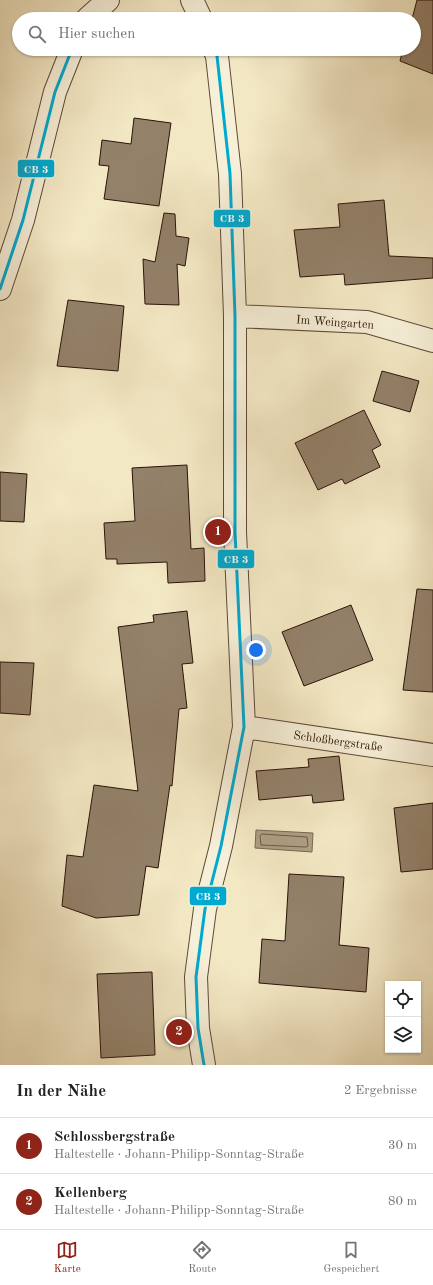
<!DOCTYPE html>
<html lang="de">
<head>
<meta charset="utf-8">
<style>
	body { margin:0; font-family:"Old Standard TT",serif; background:#f6f6f6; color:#202124 }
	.controls { position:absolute; right:12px; bottom:12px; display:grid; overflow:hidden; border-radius:0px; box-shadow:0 1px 3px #0004 }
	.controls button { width:36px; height:36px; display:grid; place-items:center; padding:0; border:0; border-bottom:1px solid #e0e0e0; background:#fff; color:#202124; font:20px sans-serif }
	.you { position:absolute; left:256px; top:650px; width:14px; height:14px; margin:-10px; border:3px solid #fff; border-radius:50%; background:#1a73e8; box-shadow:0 0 0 6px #1a73e833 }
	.badge { display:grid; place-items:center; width:26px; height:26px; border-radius:50%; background:#8f2418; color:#fff; font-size:13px; font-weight:700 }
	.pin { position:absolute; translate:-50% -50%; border:2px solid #fff; box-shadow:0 1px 4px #0006 }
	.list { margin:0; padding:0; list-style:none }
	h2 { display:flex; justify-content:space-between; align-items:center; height:52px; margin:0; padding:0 16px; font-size:17px }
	h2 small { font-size:13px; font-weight:400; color:#757577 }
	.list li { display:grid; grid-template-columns:26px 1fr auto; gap:12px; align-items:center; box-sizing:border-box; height:56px; padding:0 16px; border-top:1px solid #e0e0e0 }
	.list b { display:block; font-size:15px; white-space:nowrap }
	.list p { margin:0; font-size:13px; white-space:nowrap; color:#757577 }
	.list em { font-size:13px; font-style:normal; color:#757577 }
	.icon { flex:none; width:22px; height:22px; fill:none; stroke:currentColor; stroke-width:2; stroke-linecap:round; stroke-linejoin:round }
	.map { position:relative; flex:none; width:433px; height:1065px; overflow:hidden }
	.search { position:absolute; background:#fff; box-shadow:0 1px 3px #0004; left:12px; right:12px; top:12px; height:44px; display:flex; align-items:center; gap:10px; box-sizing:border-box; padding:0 14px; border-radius:22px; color:#757577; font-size:15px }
	.sheet { height:164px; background:#fff }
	nav { display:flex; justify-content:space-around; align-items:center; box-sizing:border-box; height:56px; border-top:1px solid #e0e0e0; background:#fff; font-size:11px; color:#757577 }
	nav a { display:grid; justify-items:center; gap:2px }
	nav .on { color:#8f2418 }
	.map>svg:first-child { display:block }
	.water { fill:#af9f84; stroke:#7a6752 }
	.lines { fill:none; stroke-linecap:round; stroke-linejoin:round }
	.shore { stroke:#6d5846; stroke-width:1 }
	.building { fill:#93816a; stroke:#2b1208 }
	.street-casing { stroke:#5d4837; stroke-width:24 }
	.street { stroke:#f7f0d9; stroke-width:22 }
	.bus-1-casing { stroke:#f7f0d9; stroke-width:6 }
	.bus-1 { stroke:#00a9ce; stroke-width:3 }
	.labels { text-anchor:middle; stroke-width:3; stroke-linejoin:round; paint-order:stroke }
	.street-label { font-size:12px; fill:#2b1208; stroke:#f7f0d9 }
	.line-badge { stroke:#f7f0d9; stroke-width:1.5 }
	.badge-label { font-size:11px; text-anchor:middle; font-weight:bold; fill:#fff }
</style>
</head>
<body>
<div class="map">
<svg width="433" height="1065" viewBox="0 0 433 1065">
	<rect width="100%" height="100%" fill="#f3e8c4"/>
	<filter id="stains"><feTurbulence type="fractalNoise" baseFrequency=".005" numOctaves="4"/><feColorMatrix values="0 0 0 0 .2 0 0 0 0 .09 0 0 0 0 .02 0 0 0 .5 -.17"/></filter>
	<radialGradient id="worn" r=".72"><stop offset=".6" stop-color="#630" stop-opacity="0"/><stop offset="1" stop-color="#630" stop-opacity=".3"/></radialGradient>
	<path class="water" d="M 256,830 L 313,833 L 312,852 L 255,848 Z"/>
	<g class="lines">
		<path class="shore" d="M 262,834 L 307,837 L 308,846 L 306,847 L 261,845 L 260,836 Z"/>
	</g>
	<path class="building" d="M 417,0 L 433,0 L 433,74 L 400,61 L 403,49 L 414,49 L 414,19 L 412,19 Z
		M 134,118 L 171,123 L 159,206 L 104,199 L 109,166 L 99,165 L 102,140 L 131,144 Z
		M 384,200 L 389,256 L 433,258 L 433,278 L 345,285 L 344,274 L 300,277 L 294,230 L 340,227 L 338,204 Z
		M 164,213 L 175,214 L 176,236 L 189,238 L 185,266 L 177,264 L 179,305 L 145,304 L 143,259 L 155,262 Z
		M 68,300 L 124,306 L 118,371 L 57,366 Z
		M 382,371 L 419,381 L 410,412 L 373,401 Z
		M 364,410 L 381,445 L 372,450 L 380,467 L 345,484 L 342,479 L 318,490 L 295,443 Z
		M 187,465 L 191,549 L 204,548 L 205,581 L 168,583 L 167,562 L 117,564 L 117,559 L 106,559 L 104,523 L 135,521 L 132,468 Z
		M 0,472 L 27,474 L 24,522 L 0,521 Z
		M 417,589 L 433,590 L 433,692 L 403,690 Z
		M 351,605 L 373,660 L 304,686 L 282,632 Z
		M 187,611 L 193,663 L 182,664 L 187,708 L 179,709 L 172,786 L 170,785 L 158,868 L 146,866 L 139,915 L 96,918 L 62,906 L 67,855 L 83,857 L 94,785 L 138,791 L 118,627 L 154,622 L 153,615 Z
		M 0,662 L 34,663 L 30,715 L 0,713 Z
		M 339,756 L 344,800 L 313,803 L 312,795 L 259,800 L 256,771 L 309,767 L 308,759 Z
		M 433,803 L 433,869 L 401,872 L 394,808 Z
		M 289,874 L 344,877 L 339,945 L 369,948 L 366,992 L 259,983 L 262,939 L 285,941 Z
		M 152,972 L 155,1055 L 101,1058 L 97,974 Z"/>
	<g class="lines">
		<defs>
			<path id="street" d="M 192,0 L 201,19
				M 87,19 L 108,0
				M 0,289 L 23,220 L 55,92 L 72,49
				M 235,316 L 367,322 L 433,341
				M 244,727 L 433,755
				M 204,1065 L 198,1028 L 196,977 L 205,909 L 221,846 L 244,727 L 235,532 L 235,316 L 230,174 L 217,56 L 214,49"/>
		</defs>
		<use href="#street" class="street-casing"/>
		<use href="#street" class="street"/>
		<defs>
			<path id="bus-1" d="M 0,289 L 23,220 L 55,92 L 72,49
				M 204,1065 L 198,1028 L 196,977 L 205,909 L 221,846 L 244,727 L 235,532 L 235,316 L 230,174 L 217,56 L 214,49"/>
		</defs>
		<use href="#bus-1" class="bus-1-casing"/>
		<use href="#bus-1" class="bus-1"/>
	</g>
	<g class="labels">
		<g class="street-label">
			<text transform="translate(335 322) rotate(4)" y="4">Im Weingarten</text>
			<text transform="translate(338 741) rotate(8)" y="4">Schloßbergstraße</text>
		</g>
	</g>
	<g class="line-badge">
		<rect x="17" y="159" width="38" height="19" rx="4" fill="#00a9ce"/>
		<rect x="213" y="209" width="38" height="19" rx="4" fill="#00a9ce"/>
		<rect x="217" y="549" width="38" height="20" rx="4" fill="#00a9ce"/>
		<rect x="189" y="886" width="38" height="20" rx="4" fill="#00a9ce"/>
	</g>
	<g class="badge-label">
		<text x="36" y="173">CB 3</text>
		<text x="232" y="222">CB 3</text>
		<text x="236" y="563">CB 3</text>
		<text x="208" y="900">CB 3</text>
	</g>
	<rect width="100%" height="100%" filter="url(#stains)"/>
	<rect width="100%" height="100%" fill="url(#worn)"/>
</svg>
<div class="controls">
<button><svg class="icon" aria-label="locate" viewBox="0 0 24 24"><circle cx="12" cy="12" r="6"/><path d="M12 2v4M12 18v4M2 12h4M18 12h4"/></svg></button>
<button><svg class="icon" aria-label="layers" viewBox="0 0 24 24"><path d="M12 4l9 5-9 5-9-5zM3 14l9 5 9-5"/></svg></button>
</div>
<div class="you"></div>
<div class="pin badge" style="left:218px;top:532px">1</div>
<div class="pin badge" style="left:179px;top:1032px">2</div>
<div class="search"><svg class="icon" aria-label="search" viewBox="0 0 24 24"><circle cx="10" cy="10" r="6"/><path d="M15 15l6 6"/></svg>Hier suchen</div>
</div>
<section class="sheet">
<h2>In der Nähe<small>2 Ergebnisse</small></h2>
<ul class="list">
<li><span class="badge">1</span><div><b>Schlossbergstraße</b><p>Haltestelle · Johann-Philipp-Sonntag-Straße</p></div><em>30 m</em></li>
<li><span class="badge">2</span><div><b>Kellenberg</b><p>Haltestelle · Johann-Philipp-Sonntag-Straße</p></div><em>80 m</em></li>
</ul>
</section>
<nav>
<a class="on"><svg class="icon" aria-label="map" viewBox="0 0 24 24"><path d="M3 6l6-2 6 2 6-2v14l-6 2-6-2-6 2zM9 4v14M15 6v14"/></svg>Karte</a>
<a><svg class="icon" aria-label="directions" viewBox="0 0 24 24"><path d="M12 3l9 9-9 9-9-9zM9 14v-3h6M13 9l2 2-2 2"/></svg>Route</a>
<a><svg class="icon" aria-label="saved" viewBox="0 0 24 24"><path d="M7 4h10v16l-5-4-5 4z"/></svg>Gespeichert</a>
</nav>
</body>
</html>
